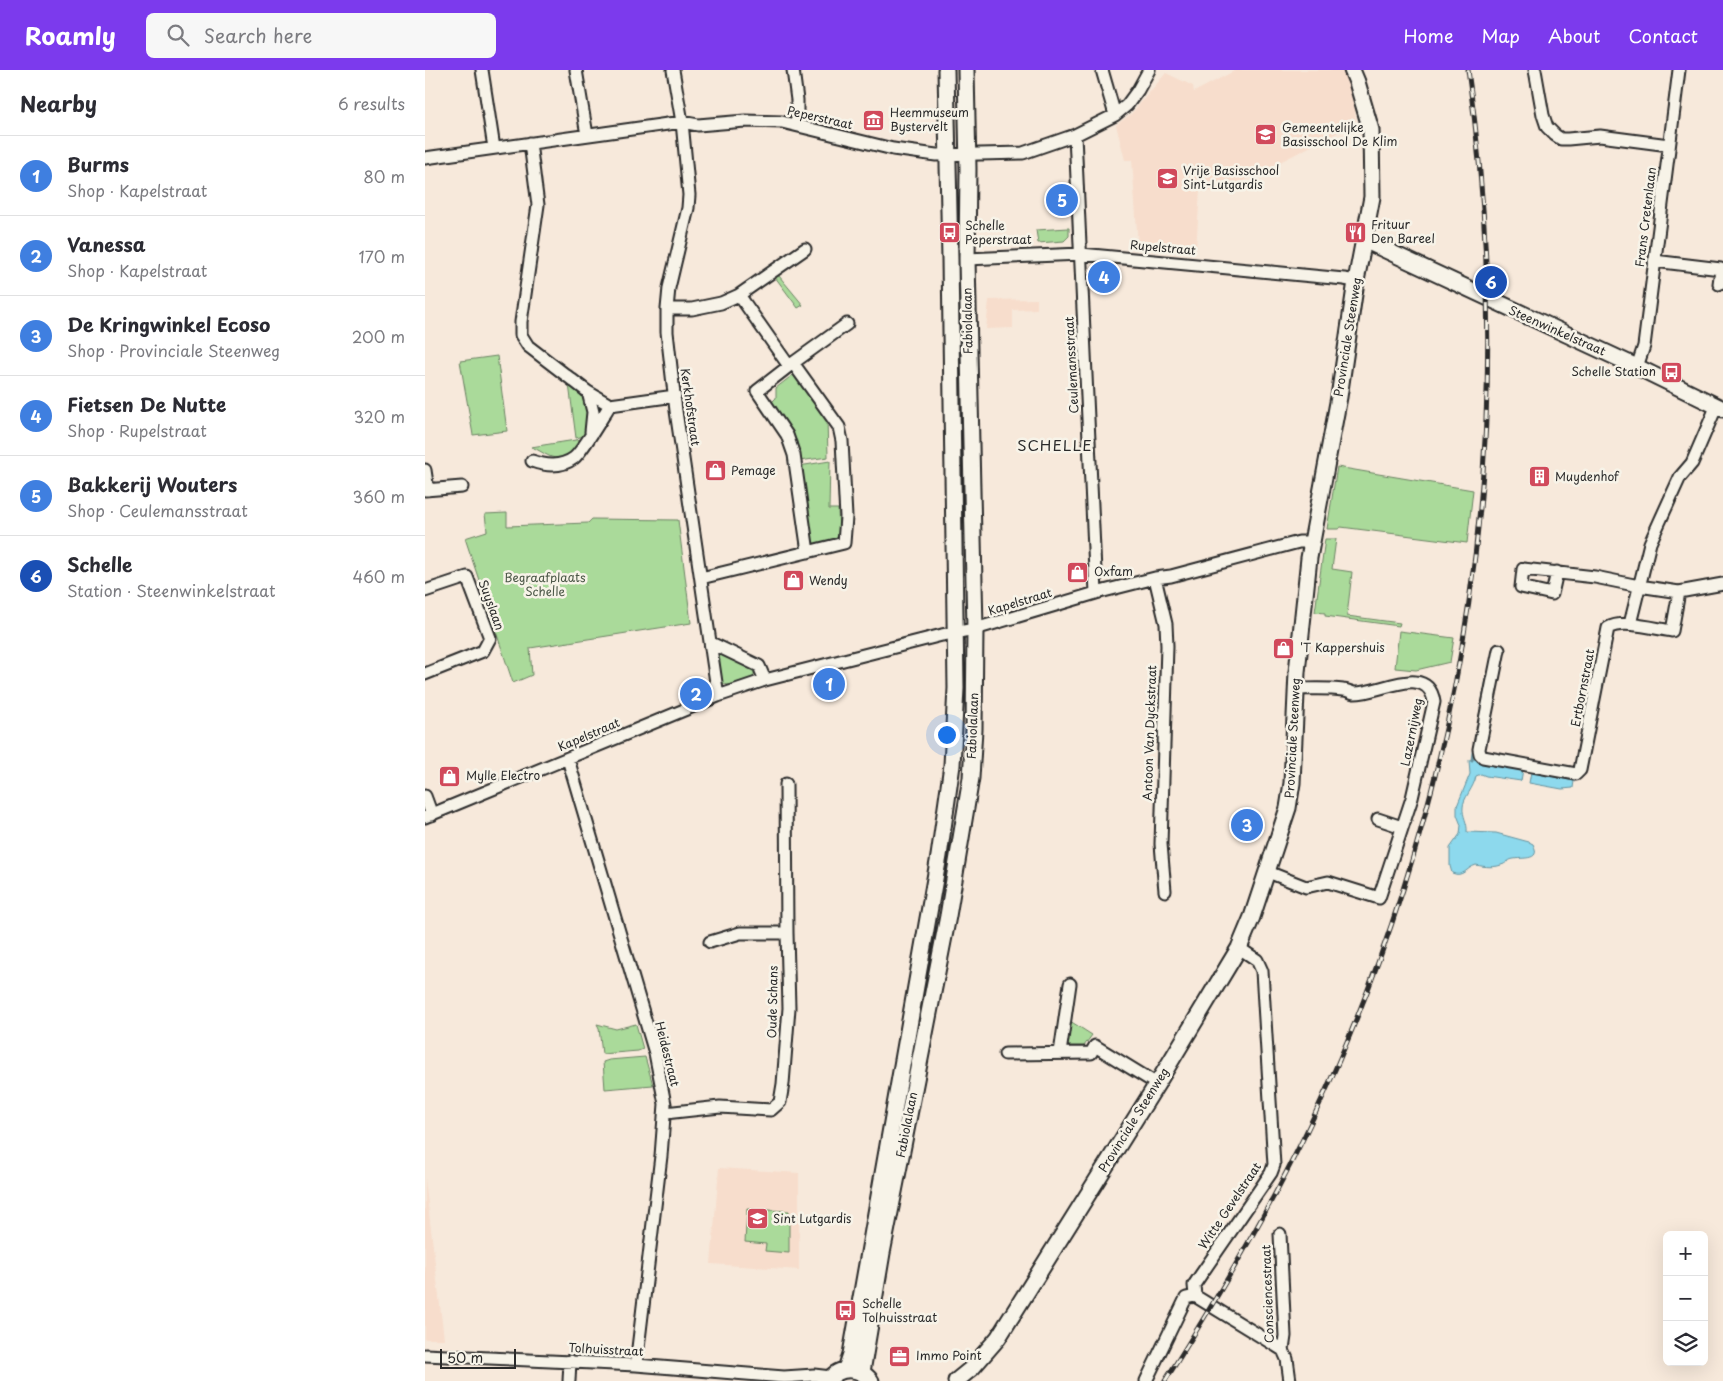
<!DOCTYPE html>
<html lang="en">
<head>
<meta charset="utf-8">
<style>
	body { margin:0; font-family:"Playpen Sans",sans-serif; background:#f7f7f7; color:#2b2b33 }
	.controls { position:absolute; right:15px; bottom:15px; display:grid; overflow:hidden; border-radius:8px; box-shadow:0 5px 20px #0002 }
	.controls button { width:45px; height:45px; display:grid; place-items:center; padding:0; border:0; border-bottom:1px solid #e1e1e2; background:#fff; color:#2b2b33; font:25px sans-serif }
	.scale { position:absolute; left:15px; bottom:12px; width:76px; box-sizing:border-box; padding-left:5px; border:2px solid #2b2b2b; border-top:0; font-size:14px; line-height:18px; white-space:nowrap; color:#2b2b2b; -webkit-text-stroke:4px #f7f3e8; paint-order:stroke }
	.you { position:absolute; left:521px; top:664px; width:18px; height:18px; margin:-12px; border:4px solid #fff; border-radius:50%; background:#1a73e8; box-shadow:0 0 0 8px #1a73e833 }
	.badge { display:grid; place-items:center; width:32px; height:32px; border-radius:50%; background:#7c3aed; color:#fff; font-size:16px; font-weight:700 }
	.pin { position:absolute; translate:-50% -50%; border:2px solid #fff; box-shadow:0 1px 5px #0006 }
	.list { margin:0; padding:0; list-style:none }
	h2 { display:flex; justify-content:space-between; align-items:center; height:65px; margin:0; padding:0 20px; font-size:21px }
	h2 small { font-size:16px; font-weight:400; color:#7c7c81 }
	.list li { display:grid; grid-template-columns:32px 1fr auto; gap:15px; align-items:center; box-sizing:border-box; height:80px; padding:0 20px; border-top:1px solid #e1e1e2 }
	.list b { display:block; font-size:19px; white-space:nowrap }
	.list p { margin:0; font-size:16px; white-space:nowrap; color:#7c7c81 }
	.list em { font-size:16px; font-style:normal; color:#7c7c81 }
	.icon { flex:none; width:28px; height:28px; fill:none; stroke:currentColor; stroke-width:2; stroke-linecap:round; stroke-linejoin:round }
	.map { position:relative; flex:none; width:1298px; height:1311px; overflow:hidden }
	header { display:flex; align-items:center; gap:30px; box-sizing:border-box; height:70px; padding:0 25px; background:#7c3aed; color:#fff }
	header strong { font-size:24px }
	nav { display:flex; gap:28px; margin-inline-start:auto; font-size:18px }
	.search { width:350px; height:45px; background:#f7f7f7; display:flex; align-items:center; gap:12px; box-sizing:border-box; padding:0 18px; border-radius:8px; color:#7c7c81; font-size:19px }
	main { display:flex }
	aside { flex:1; background:#fff }
	.map>svg:first-child { display:block }
	.built { fill:#f7ddcc }
	.green { fill:#aada9a; stroke:#6a8262 }
	.water { fill:#8dd9ed; stroke:#66939f }
	.lines { fill:none; stroke-linecap:round; stroke-linejoin:round }
	.stream { stroke:#66939f; stroke-width:3 }
	.street-casing { stroke:#2b2b2b; stroke-width:15 }
	.secondary-casing { stroke:#2b2b2b; stroke-width:19 }
	.street { stroke:#f7f3e8; stroke-width:11 }
	.secondary { stroke:#f7f3e8; stroke-width:15 }
	.rail-casing { stroke:#2b2b2b; stroke-width:5 }
	.rail { stroke:#f7f3e8; stroke-width:3; stroke-dasharray:9; stroke-linecap:butt }
	.labels { text-anchor:middle; stroke-width:5; stroke-linejoin:round; paint-order:stroke }
	.poi-label { font-size:12px; fill:#2b2b2b; stroke:#f7f3e8; text-anchor:start }
	.street-label { font-size:12px; fill:#2b2b2b; stroke:#f7f3e8 }
	.park-label { font-size:12px; fill:#4b5747; stroke:#f7f3e8 }
	.quarter-label { font-size:15px; letter-spacing:1px; fill:#2b2b2b; stroke:#f7f3e8 }
</style>
</head>
<body>
<header>
<strong>Roamly</strong>
<div class="search"><svg class="icon" aria-label="search" viewBox="0 0 24 24"><circle cx="10" cy="10" r="6"/><path d="M15 15l6 6"/></svg>Search here</div>
<nav><a>Home</a><a>Map</a><a>About</a><a>Contact</a></nav>
</header>
<main>
<aside>
<h2>Nearby<small>6 results</small></h2>
<ul class="list">
<li><span class="badge" style="background:#3f7fe0">1</span><div><b>Burms</b><p>Shop · Kapelstraat</p></div><em>80 m</em></li>
<li><span class="badge" style="background:#3f7fe0">2</span><div><b>Vanessa</b><p>Shop · Kapelstraat</p></div><em>170 m</em></li>
<li><span class="badge" style="background:#3f7fe0">3</span><div><b>De Kringwinkel Ecoso</b><p>Shop · Provinciale Steenweg</p></div><em>200 m</em></li>
<li><span class="badge" style="background:#3f7fe0">4</span><div><b>Fietsen De Nutte</b><p>Shop · Rupelstraat</p></div><em>320 m</em></li>
<li><span class="badge" style="background:#3f7fe0">5</span><div><b>Bakkerij Wouters</b><p>Shop · Ceulemansstraat</p></div><em>360 m</em></li>
<li><span class="badge" style="background:#1a4fb4">6</span><div><b>Schelle</b><p>Station · Steenwinkelstraat</p></div><em>460 m</em></li>
</ul>
</aside>
<div class="map">
<svg width="1298" height="1311" viewBox="0 0 1298 1311">
	<rect width="100%" height="100%" fill="#f7e9db"/>
	<filter id="ink" filterUnits="userSpaceOnUse"><feTurbulence type="fractalNoise" baseFrequency=".02" numOctaves="2"/><feDisplacementMap in="SourceGraphic" scale="10" xChannelSelector="R" yChannelSelector="G"/><feConvolveMatrix kernelMatrix="1 2 1 2 8 2 1 2 1" color-interpolation-filters="sRGB"/></filter>
	<g filter="url(#ink)">
		<path class="built" d="M 811,0 L 920,0 L 929,19 L 926,26 L 930,40 L 931,53 L 797,122 L 775,120 L 771,180 L 713,176 L 707,90 L 700,90 L 691,55 L 706,44 L 741,3 L 768,16 L 769,22 Z
			M 612,229 L 612,239 L 588,240 L 588,258 L 561,259 L 564,230 Z
			M 294,1098 L 374,1103 L 374,1200 L 286,1194 Z
			M 0,1109 L 19,1269 L 0,1269 Z"/>
		<path class="green" d="M 644,158 L 644,166 L 639,171 L 613,173 L 611,160 Z
			M 353,205 L 354,206 L 378,235 L 373,238 L 350,207 Z
			M 72,286 L 82,361 L 48,365 L 35,291 Z
			M 369,304 L 402,349 L 403,387 L 374,391 L 372,371 L 347,332 L 351,328 L 351,318 Z
			M 144,314 C 162,324 166,348 159,366 L 151,368 Z
			M 157,369 C 150,380 139,393 124,386 C 117,383 113,379 106,377 Z
			M 405,391 L 404,439 L 413,439 L 414,464 L 409,471 L 388,475 L 385,473 L 374,396 Z
			M 912,397 L 1048,420 L 1042,473 L 916,457 L 913,459 L 902,459 Z
			M 82,443 L 82,456 L 163,453 L 167,449 L 253,450 L 266,553 L 105,578 L 107,605 L 88,613 L 40,468 L 62,461 L 60,444 Z
			M 900,469 L 911,469 L 907,499 L 927,502 L 922,546 L 975,553 L 974,556 L 900,546 L 900,543 L 890,542 Z
			M 974,561 L 1029,568 L 1025,592 L 991,600 L 970,598 Z
			M 296,583 L 329,597 L 329,607 C 321,613 305,618 297,613 L 292,589 Z
			M 645,951 L 667,965 L 659,976 L 639,976 Z
			M 172,954 L 191,959 L 211,954 L 218,979 L 213,981 L 177,984 L 174,958 Z
			M 220,987 L 228,1015 L 180,1019 L 178,992 L 184,990 Z
			M 322,1139 L 364,1141 L 364,1183 L 340,1181 L 341,1174 L 320,1172 Z"/>
		<path class="water" d="M 1049,689 L 1098,699 L 1096,711 L 1061,706 L 1056,704 L 1051,706 C 1049,718 1038,728 1038,737 C 1037,746 1043,753 1042,762 L 1071,763 L 1104,772 L 1108,774 C 1118,793 1094,786 1085,790 C 1085,790 1079,794 1079,794 C 1070,798 1060,797 1051,795 C 1041,798 1038,808 1027,803 L 1025,796 L 1025,778 L 1035,764 L 1036,755 L 1032,745 L 1032,736 L 1045,704 L 1044,690 Z
			M 1106,702 L 1149,711 L 1148,718 L 1137,719 L 1104,713 Z"/>
		<g class="lines">
			<path class="stream" d="M 1051,667 L 1063,604
				M 1047,690 L 1049,676"/>
			<defs>
				<path id="street" d="M 57,0 L 69,78
					M 151,0 L 162,65
					M 248,0 L 257,52 L 264,125 L 263,138 L 244,218 L 242,239 L 242,262 L 251,341 L 293,626
					M 368,0 L 372,30 L 372,55
					M 677,0 L 690,45
					M 1110,0 L 1118,45 L 1122,57 L 1130,65 L 1136,69 L 1143,69 L 1175,66 L 1244,75
					M 650,65 L 671,523
					M 105,73 L 113,135 L 96,252 L 96,265 L 103,276 L 163,322 L 185,335 L 250,326
					M 0,88 L 257,52 L 273,55 L 320,51 L 357,52 L 468,79 L 511,85 L 598,83 L 650,65 L 690,45 L 702,35 L 713,20 L 724,0
					M 542,189 L 656,184 L 919,209 L 931,211
					M 1229,191 L 1296,199 L 1294,214
					M 314,225 L 364,296
					M 242,239 L 267,239 L 296,233 L 314,225 L 380,179
					M 368,293 L 422,254
					M 1212,297 L 1219,276 L 1254,0
					M 163,322 L 168,342 L 166,362
					M 107,391 C 121,396 137,397 149,388 C 157,382 178,346 185,335
					M 0,400 L 3,420
					M 0,420 L 37,417
					M 1132,502 L 1127,524 L 1096,517 L 1098,499 L 1170,507 L 1214,516 L 1254,522 L 1298,514
					M 276,508 L 419,473 L 421,447 L 417,371 L 414,357 L 368,293 L 332,321 L 362,365 L 369,385 L 383,482
					M 730,508 L 741,554 L 742,576 L 736,774 L 740,821
					M 0,521 L 42,507 L 65,568 L 58,581 L 0,604
					M 1205,554 L 1225,473 L 1255,407 L 1267,393 L 1292,335
					M 286,573 L 334,596 L 340,610
					M 1074,580 L 1054,679 L 1055,684 L 1058,687 L 1151,704 L 1155,700 L 1183,558 C 1198,549 1231,559 1247,561 L 1254,522
					M 143,689 L 230,983 L 240,1034 L 236,1086 L 211,1295
					M 0,726 L 7,745
					M 0,747 L 293,626 L 340,610 L 517,565 L 550,559 L 671,523 L 730,508 L 746,506 L 874,472 L 886,472
					M 953,749 L 977,757
					M 843,802 L 881,817 L 903,812 L 954,828 L 987,728 L 1009,632 C 1003,592 954,624 929,623 C 925,622 922,620 918,620 C 903,618 887,619 871,619
					M 285,872 L 315,863 L 362,863
					M 635,983 L 645,914
					M 580,984 L 666,983 L 670,976 L 732,1014
					M 240,1043 L 295,1037 L 346,1040 L 355,1032 L 358,1014 L 364,938 L 362,863 L 361,714
					M 855,1164 L 860,1266 L 858,1280 L 862,1289 L 865,1311
					M 770,1226 L 769,1215 L 775,1206 L 846,1103 L 849,1095 L 837,901 L 832,890 L 814,878
					M 770,1226 L 858,1280
					M 0,1285 L 211,1295 L 359,1307 L 389,1305 L 406,1307
					M 144,1311 L 145,1291
					M 721,1311 L 761,1228 L 770,1226"/>
				<path id="secondary" d="M 939,170 L 1212,297 L 1298,339
					M 421,1299 L 426,1284 L 442,1194 L 514,786 L 527,695 L 531,618 L 525,189 L 521,0
					M 437,1302 L 457,1183 L 523,846 L 546,708 L 549,660 L 550,559 L 542,189 L 543,99 L 541,0
					M 403,1311 C 415,1295 435,1297 446,1311
					M 531,1311 L 547,1298 L 573,1268 L 732,1014 L 814,878 L 827,847 L 863,738 L 867,713 L 872,602 L 884,488 L 914,327 L 931,211 L 947,127 L 946,60 L 932,12 L 927,0"/>
			</defs>
			<use href="#street" class="street-casing"/>
			<use href="#secondary" class="secondary-casing"/>
			<use href="#street" class="street"/>
			<use href="#secondary" class="secondary"/>
			<defs>
				<path id="rail" d="M 740,1311 C 794,1225 846,1138 889,1046 C 1044,717 1095,359 1043,0"/>
			</defs>
			<use href="#rail" class="rail-casing"/>
			<use href="#rail" class="rail"/>
		</g>
	</g>
	<defs>
		<symbol id="museum-square" viewBox="-11 -11 22 22"><rect x="-9" y="-9" width="18" height="18" rx="4" fill="#d1495b" stroke="#f7f3e8"/><path d="M0-6L6-3V-2H-6V-3ZM-5-1h2V3h-2ZM-1-1h2V3h-2ZM3-1h2V3H3ZM-6 4H6V6H-6Z" fill="#fff"/></symbol>
		<symbol id="school-square" viewBox="-11 -11 22 22"><rect x="-9" y="-9" width="18" height="18" rx="4" fill="#d1495b" stroke="#f7f3e8"/><path d="M0-5L7-2L0 1L-7-2ZM-4 1L0 2.5L4 1V4Q0 6-4 4Z" fill="#fff"/></symbol>
		<symbol id="restaurant-square" viewBox="-11 -11 22 22"><rect x="-9" y="-9" width="18" height="18" rx="4" fill="#d1495b" stroke="#f7f3e8"/><path d="M-5-6h1v4h1v-4h1v4h1v-4h1v5L-1.5 .5V6h-2V.5L-5-1ZM5-6V6H3V1.5H1.5Q1.5-4 5-6Z" fill="#fff"/></symbol>
		<symbol id="bus-square" viewBox="-11 -11 22 22"><rect x="-9" y="-9" width="18" height="18" rx="4" fill="#d1495b" stroke="#f7f3e8"/><path d="M-5-6H5V4H4V6H2V4H-2V6H-4V4H-5ZM-3.5-4V0h7V-4ZM-3.5 1.2v1.5H-2V1.2ZM2 1.2v1.5H3.5V1.2Z" fill="#fff"/></symbol>
		<symbol id="shop-square" viewBox="-11 -11 22 22"><rect x="-9" y="-9" width="18" height="18" rx="4" fill="#d1495b" stroke="#f7f3e8"/><path d="M-5-2.5h2.3a2.7 3.5 0 0 1 5.4 0H5L5.5 6h-11ZM-1.5-2.5h3a1.5 2.3 0 0 0-3 0Z" fill="#fff"/></symbol>
		<symbol id="building-square" viewBox="-11 -11 22 22"><rect x="-9" y="-9" width="18" height="18" rx="4" fill="#d1495b" stroke="#f7f3e8"/><path d="M-4-6H4V6H1V3H-1V6H-4ZM-2.5-4.3h1.7v1.8h-1.7ZM.8-4.3h1.7v1.8H.8ZM-2.5-1h1.7V.8h-1.7ZM.8-1h1.7V.8H.8Z" fill="#fff"/></symbol>
		<symbol id="office-square" viewBox="-11 -11 22 22"><rect x="-9" y="-9" width="18" height="18" rx="4" fill="#d1495b" stroke="#f7f3e8"/><path d="M-6-3h4V-5.5h4V-3h4V5H-6ZM-1-4.5V-3h2v-1.5ZM-6 0V1H6V0Z" fill="#fff"/></symbol>
	</defs>
	<g fill-rule="evenodd">
		<use href="#museum-square" x="436" y="38" width="25" height="25"/>
		<use href="#school-square" x="828" y="52" width="25" height="25"/>
		<use href="#school-square" x="730" y="96" width="25" height="25"/>
		<use href="#restaurant-square" x="918" y="150" width="25" height="25"/>
		<use href="#bus-square" x="512" y="150" width="25" height="25"/>
		<use href="#bus-square" x="1234" y="290" width="25" height="25"/>
		<use href="#shop-square" x="278" y="388" width="25" height="25"/>
		<use href="#building-square" x="1102" y="394" width="25" height="25"/>
		<use href="#shop-square" x="640" y="490" width="25" height="25"/>
		<use href="#shop-square" x="356" y="498" width="25" height="25"/>
		<use href="#shop-square" x="846" y="566" width="25" height="25"/>
		<use href="#shop-square" x="12" y="694" width="25" height="25"/>
		<use href="#school-square" x="320" y="1136" width="25" height="25"/>
		<use href="#bus-square" x="408" y="1228" width="25" height="25"/>
		<use href="#office-square" x="462" y="1274" width="25" height="25"/>
	</g>
	<g class="labels">
		<g class="poi-label">
			<text x="465" y="47">Heemmuseum<tspan x="465" dy="14">Bystervelt</tspan></text>
			<text x="857" y="62">Gemeentelijke<tspan x="857" dy="14">Basisschool De Klim</tspan></text>
			<text x="758" y="105">Vrije Basisschool<tspan x="758" dy="14">Sint-Lutgardis</tspan></text>
			<text x="946" y="159">Frituur<tspan x="946" dy="14">Den Bareel</tspan></text>
			<text x="540" y="160">Schelle<tspan x="540" dy="14">Peperstraat</tspan></text>
			<text x="1231" y="306" text-anchor="end">Schelle Station</text>
			<text x="306" y="405">Pemage</text>
			<text x="1130" y="411">Muydenhof</text>
			<text x="669" y="506">Oxfam</text>
			<text x="384" y="515">Wendy</text>
			<text x="875" y="582">'T Kappershuis</text>
			<text x="41" y="710">Mylle Electro</text>
			<text x="348" y="1153">Sint Lutgardis</text>
			<text x="437" y="1238">Schelle<tspan x="437" dy="14">Tolhuisstraat</tspan></text>
			<text x="491" y="1290">Immo Point</text>
		</g>
		<g class="street-label">
			<text transform="translate(395 48) rotate(13)" y="4">Peperstraat</text>
			<text transform="translate(1221 147) rotate(-83)" y="4">Frans Cretenlaan</text>
			<text transform="translate(738 178) rotate(5)" y="4">Rupelstraat</text>
			<text transform="translate(543 251) rotate(-91)" y="4">Fabiolalaan</text>
			<text transform="translate(1132 261) rotate(24)" y="4">Steenwinkelstraat</text>
			<text transform="translate(923 267) rotate(-81)" y="4">Provinciale Steenweg</text>
			<text transform="translate(647 295) rotate(-93)" y="4">Ceulemansstraat</text>
			<text transform="translate(265 337) rotate(82)" y="4">Kerkhofstraat</text>
			<text transform="translate(595 532) rotate(-17)" y="4">Kapelstraat</text>
			<text transform="translate(66 535) rotate(70)" y="4">Suyslaan</text>
			<text transform="translate(1158 618) rotate(-79)" y="4">Ertbornstraat</text>
			<text transform="translate(548 656) rotate(-88)" y="4">Fabiolalaan</text>
			<text transform="translate(987 662) rotate(-79)" y="4">Lazernijweg</text>
			<text transform="translate(725 663) rotate(-88)" y="4">Antoon Van Dyckstraat</text>
			<text transform="translate(164 665) rotate(-23)" y="4">Kapelstraat</text>
			<text transform="translate(868 668) rotate(-87)" y="4">Provinciale Steenweg</text>
			<text transform="translate(348 932) rotate(-89)" y="4">Oude Schans</text>
			<text transform="translate(242 984) rotate(76)" y="4">Heidestraat</text>
			<text transform="translate(709 1050) rotate(-58)" y="4">Provinciale Steenweg</text>
			<text transform="translate(482 1055) rotate(-79)" y="4">Fabiolalaan</text>
			<text transform="translate(805 1136) rotate(-56)" y="4">Witte Gevelstraat</text>
			<text transform="translate(843 1224) rotate(-92)" y="4">Consciencestraat</text>
			<text transform="translate(181 1280) rotate(3)" y="4">Tolhuisstraat</text>
		</g>
		<g class="park-label">
			<text x="120" y="512">Begraafplaats<tspan x="120" dy="14">Schelle</tspan></text>
		</g>
		<g class="quarter-label">
			<text x="630" y="381">SCHELLE</text>
		</g>
	</g>
</svg>
<div class="controls">
<button>+</button>
<button>−</button>
<button><svg class="icon" aria-label="layers" viewBox="0 0 24 24"><path d="M12 4l9 5-9 5-9-5zM3 14l9 5 9-5"/></svg></button>
</div>
<div class="scale">50 m</div>
<div class="you"></div>
<div class="pin badge" style="left:404px;top:614px;background:#3f7fe0">1</div>
<div class="pin badge" style="left:271px;top:624px;background:#3f7fe0">2</div>
<div class="pin badge" style="left:822px;top:755px;background:#3f7fe0">3</div>
<div class="pin badge" style="left:679px;top:207px;background:#3f7fe0">4</div>
<div class="pin badge" style="left:637px;top:130px;background:#3f7fe0">5</div>
<div class="pin badge" style="left:1066px;top:212px;background:#1a4fb4">6</div>
</div>
</main>
</body>
</html>
